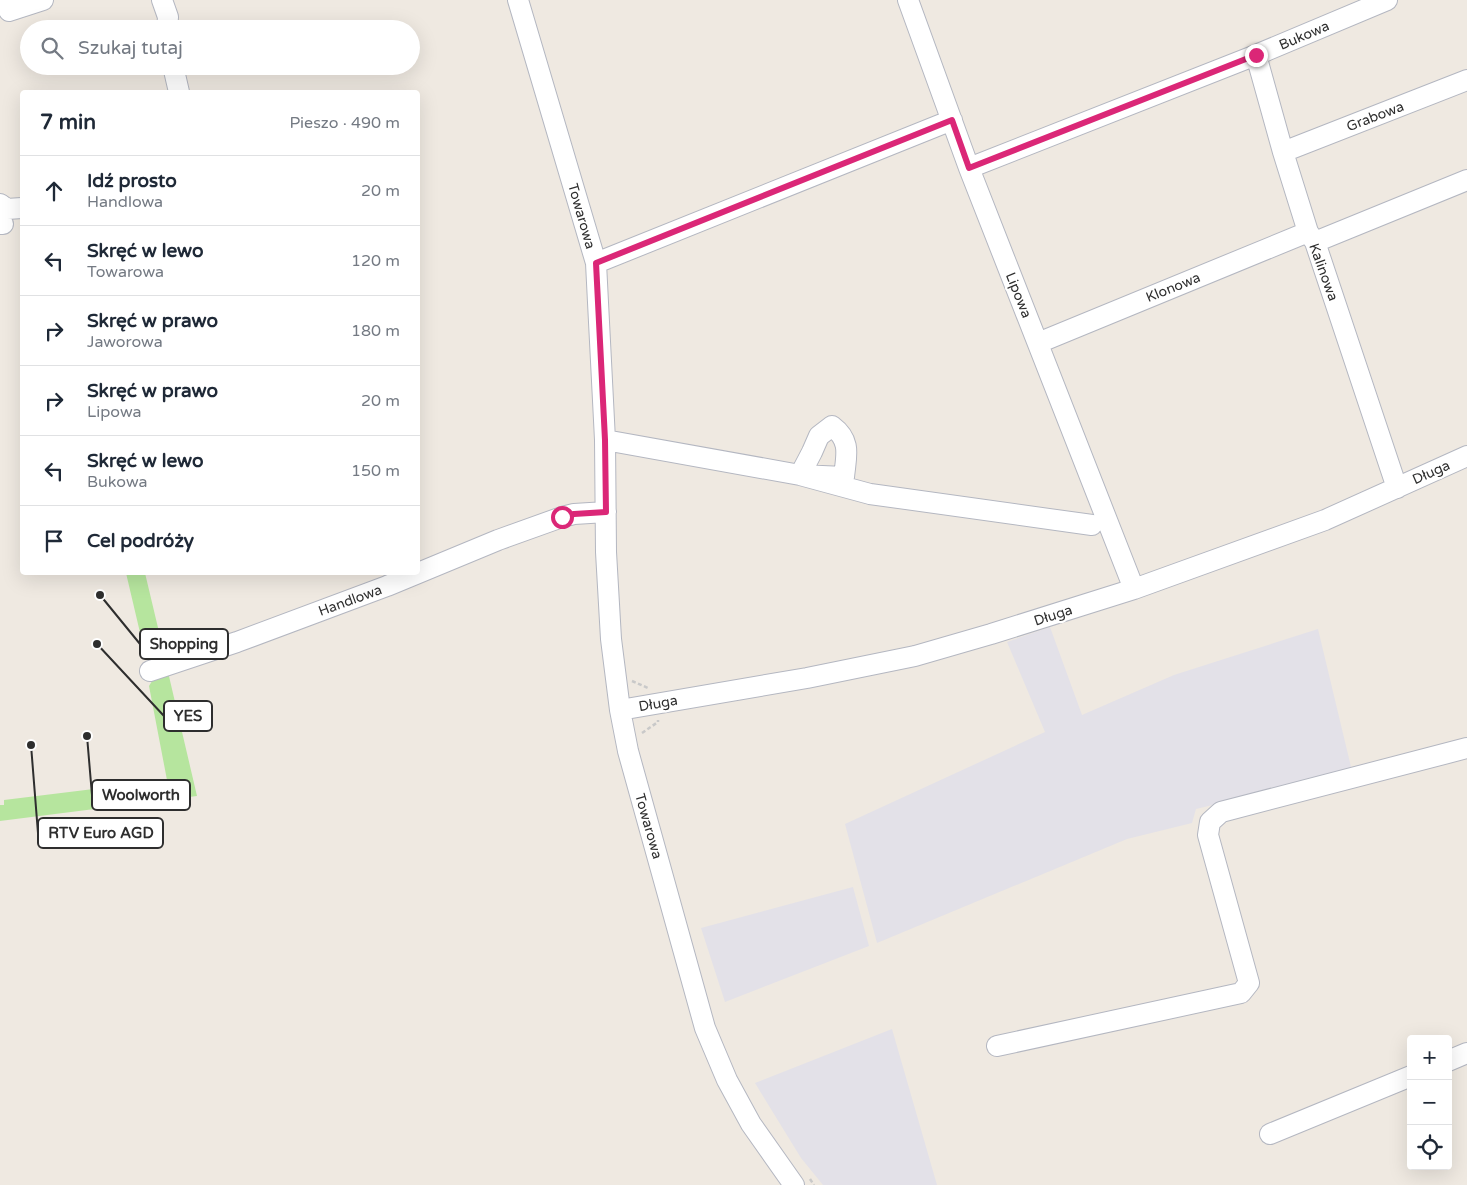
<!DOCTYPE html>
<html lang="pl">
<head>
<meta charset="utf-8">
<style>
	body { margin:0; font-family:"Varela Round",sans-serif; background:#f6f6f7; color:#1f2937 }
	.controls { position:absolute; right:15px; bottom:15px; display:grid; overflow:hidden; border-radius:5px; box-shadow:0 5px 20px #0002 }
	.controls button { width:45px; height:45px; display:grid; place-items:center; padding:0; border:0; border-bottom:1px solid #e0e1e3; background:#fff; color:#1f2937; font:25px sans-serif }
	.stop { position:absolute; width:15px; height:15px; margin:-11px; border:4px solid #db2777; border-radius:50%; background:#fff }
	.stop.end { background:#db2777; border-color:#fff; box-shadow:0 1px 5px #0008 }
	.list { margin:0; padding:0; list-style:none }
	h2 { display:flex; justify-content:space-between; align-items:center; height:65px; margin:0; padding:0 20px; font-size:21px }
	h2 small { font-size:16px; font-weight:400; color:#747a83 }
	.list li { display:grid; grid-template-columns:32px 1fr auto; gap:15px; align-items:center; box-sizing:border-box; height:70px; padding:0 20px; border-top:1px solid #e0e1e3 }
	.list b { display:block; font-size:19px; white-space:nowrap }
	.list p { margin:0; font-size:16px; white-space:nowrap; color:#747a83 }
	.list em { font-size:16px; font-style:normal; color:#747a83 }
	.icon { flex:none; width:28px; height:28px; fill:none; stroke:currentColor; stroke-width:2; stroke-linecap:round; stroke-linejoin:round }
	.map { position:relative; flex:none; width:1467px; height:1185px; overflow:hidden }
	.search { position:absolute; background:#fff; box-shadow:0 5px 20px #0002; left:20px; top:20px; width:400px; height:55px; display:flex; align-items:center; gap:12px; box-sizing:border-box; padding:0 18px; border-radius:28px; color:#747a83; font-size:19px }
	.panel { position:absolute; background:#fff; box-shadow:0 5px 20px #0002; left:20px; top:90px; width:400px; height:485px; border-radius:5px }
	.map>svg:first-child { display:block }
	.industrial { fill:#e3e1e8 }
	.green { fill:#b6e59e }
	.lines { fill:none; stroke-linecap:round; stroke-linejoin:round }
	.minor-casing { stroke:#b4b7c1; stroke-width:22 }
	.path { stroke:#c9c9c9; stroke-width:2.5; stroke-dasharray:4 2.5; stroke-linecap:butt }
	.minor { stroke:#fff; stroke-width:20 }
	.route { stroke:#db2777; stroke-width:6 }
	.labels { text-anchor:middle; stroke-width:4.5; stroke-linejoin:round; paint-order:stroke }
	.street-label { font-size:14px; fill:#2e2e2e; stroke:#fff }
	.leader { fill:none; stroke:#2e2e2e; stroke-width:2 }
	.callout-dot { fill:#2e2e2e; stroke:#fff; stroke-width:2 }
	.callout { fill:#fff; stroke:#2e2e2e; stroke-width:2 }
	.callout-label { font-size:15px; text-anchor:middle; font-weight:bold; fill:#2e2e2e }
</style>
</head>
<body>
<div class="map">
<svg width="1467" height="1185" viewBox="0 0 1467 1185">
	<rect width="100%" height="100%" fill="#efe9e1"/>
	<path class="industrial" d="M 1050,627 L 1082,715 L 1174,675 L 1318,629 L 1352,771 L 1196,809 L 1192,823 L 1127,839 L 877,943 L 845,824 L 1045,732 L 1007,642 Z
		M 853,887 L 869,946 L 725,1002 L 701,928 Z
		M 892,1029 L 937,1185 L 823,1185 L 801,1158 L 755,1083 Z"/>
	<path class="green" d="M 126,573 L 145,573 L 164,653 L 146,658 Z
		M 168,672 L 197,796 L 0,821 L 0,805 L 4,805 L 4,800 L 167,780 L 149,686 L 154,678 Z"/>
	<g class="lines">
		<defs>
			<path id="minor" d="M 5,0 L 9,11 L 43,0
				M 162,0 L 168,17 L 167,29
				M 518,0 L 596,263 L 605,440 L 606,552 L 611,639 L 620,710 L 628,751 L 705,1028 L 727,1080 L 751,1124 L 794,1185
				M 908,0 L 969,168 L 1134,589
				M 1256,55 L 1283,152 L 1308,232 L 1315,242 L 1397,488
				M 173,66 L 179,92
				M 1283,152 L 1467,80
				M 969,168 L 1256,55 L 1387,0
				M 0,204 L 7,209 L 22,208
				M 0,224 L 3,224
				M 1315,242 L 1467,180
				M 596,263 L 952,120
				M 1038,343 L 1308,232
				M 605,440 L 800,475 L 844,477 C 846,456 852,441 832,426 L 819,436 L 812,452 L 800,475 L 870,494 L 1092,525
				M 150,671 L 237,642 L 387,586 L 498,540 L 562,517 L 574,514 L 606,512
				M 620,710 L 807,678 L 915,656 L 991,634 L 1134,589 L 1325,520 L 1467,456
				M 997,1046 L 1241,993 L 1249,983 L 1208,835 L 1210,822 L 1221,812 L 1467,748
				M 1448,1061 L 1467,1053
				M 1270,1134 L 1411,1076"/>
		</defs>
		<use href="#minor" class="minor-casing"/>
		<path class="path" d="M 632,681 L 648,688
			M 642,733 L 658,722 L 658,720
			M 810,1179 L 814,1185"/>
		<use href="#minor" class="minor"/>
	</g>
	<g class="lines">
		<path class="route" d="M 562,517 L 574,514 L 606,512 L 605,440 L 596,263 L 952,120 L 969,168 L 1256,55"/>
	</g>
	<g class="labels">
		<g class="street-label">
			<text transform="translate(1304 35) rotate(-23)" y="5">Bukowa</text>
			<text transform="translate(1375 116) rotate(-21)" y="5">Grabowa</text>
			<text transform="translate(582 216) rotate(74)" y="5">Towarowa</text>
			<text transform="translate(1324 272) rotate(70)" y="5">Kalinowa</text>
			<text transform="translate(1173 287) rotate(-22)" y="5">Klonowa</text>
			<text transform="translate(1019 295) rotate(68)" y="5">Lipowa</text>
			<text transform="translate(1431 472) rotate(-24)" y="5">Długa</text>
			<text transform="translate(350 600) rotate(-20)" y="5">Handlowa</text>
			<text transform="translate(1053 615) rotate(-18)" y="5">Długa</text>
			<text transform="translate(658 703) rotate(-10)" y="5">Długa</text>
			<text transform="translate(649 826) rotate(74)" y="5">Towarowa</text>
		</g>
	</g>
	<path class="leader" d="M100 595L140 644M97 644L164 716M87 736L92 795M31 745L38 833"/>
	<g class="callout-dot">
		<circle cx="100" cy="595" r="5"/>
		<circle cx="97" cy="644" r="5"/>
		<circle cx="87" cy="736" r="5"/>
		<circle cx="31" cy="745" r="5"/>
	</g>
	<g class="callout">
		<rect x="140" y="629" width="88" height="30" rx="5"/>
		<rect x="164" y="701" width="48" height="30" rx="5"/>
		<rect x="92" y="780" width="98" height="30" rx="5"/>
		<rect x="38" y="818" width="125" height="30" rx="5"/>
	</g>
	<g class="callout-label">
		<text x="184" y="649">Shopping</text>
		<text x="188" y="721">YES</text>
		<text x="141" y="800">Woolworth</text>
		<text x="101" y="838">RTV Euro AGD</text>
	</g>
</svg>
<div class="controls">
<button>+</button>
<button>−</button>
<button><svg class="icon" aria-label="locate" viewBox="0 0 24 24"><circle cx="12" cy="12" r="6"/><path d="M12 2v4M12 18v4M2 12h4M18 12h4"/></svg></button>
</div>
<div class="stop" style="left:562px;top:517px"></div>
<div class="stop end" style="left:1256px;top:55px"></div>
<div class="search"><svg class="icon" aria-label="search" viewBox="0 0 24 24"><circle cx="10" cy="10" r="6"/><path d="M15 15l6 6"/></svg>Szukaj tutaj</div>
<section class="panel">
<h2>7 min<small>Pieszo · 490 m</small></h2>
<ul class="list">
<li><svg class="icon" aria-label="ahead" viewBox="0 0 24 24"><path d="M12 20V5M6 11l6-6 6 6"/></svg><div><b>Idź prosto</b><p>Handlowa</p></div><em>20 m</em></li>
<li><svg class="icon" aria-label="left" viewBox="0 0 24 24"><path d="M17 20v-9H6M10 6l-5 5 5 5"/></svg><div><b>Skręć w lewo</b><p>Towarowa</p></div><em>120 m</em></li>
<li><svg class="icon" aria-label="right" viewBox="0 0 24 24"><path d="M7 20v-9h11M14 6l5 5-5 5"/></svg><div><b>Skręć w prawo</b><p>Jaworowa</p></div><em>180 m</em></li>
<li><svg class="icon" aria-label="right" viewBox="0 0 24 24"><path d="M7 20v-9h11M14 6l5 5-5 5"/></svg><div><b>Skręć w prawo</b><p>Lipowa</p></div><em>20 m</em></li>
<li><svg class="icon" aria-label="left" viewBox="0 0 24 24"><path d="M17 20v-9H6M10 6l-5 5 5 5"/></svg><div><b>Skręć w lewo</b><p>Bukowa</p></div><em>150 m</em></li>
<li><svg class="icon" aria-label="arrive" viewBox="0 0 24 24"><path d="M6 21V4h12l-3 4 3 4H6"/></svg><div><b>Cel podróży</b></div></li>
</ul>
</section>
</div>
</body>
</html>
